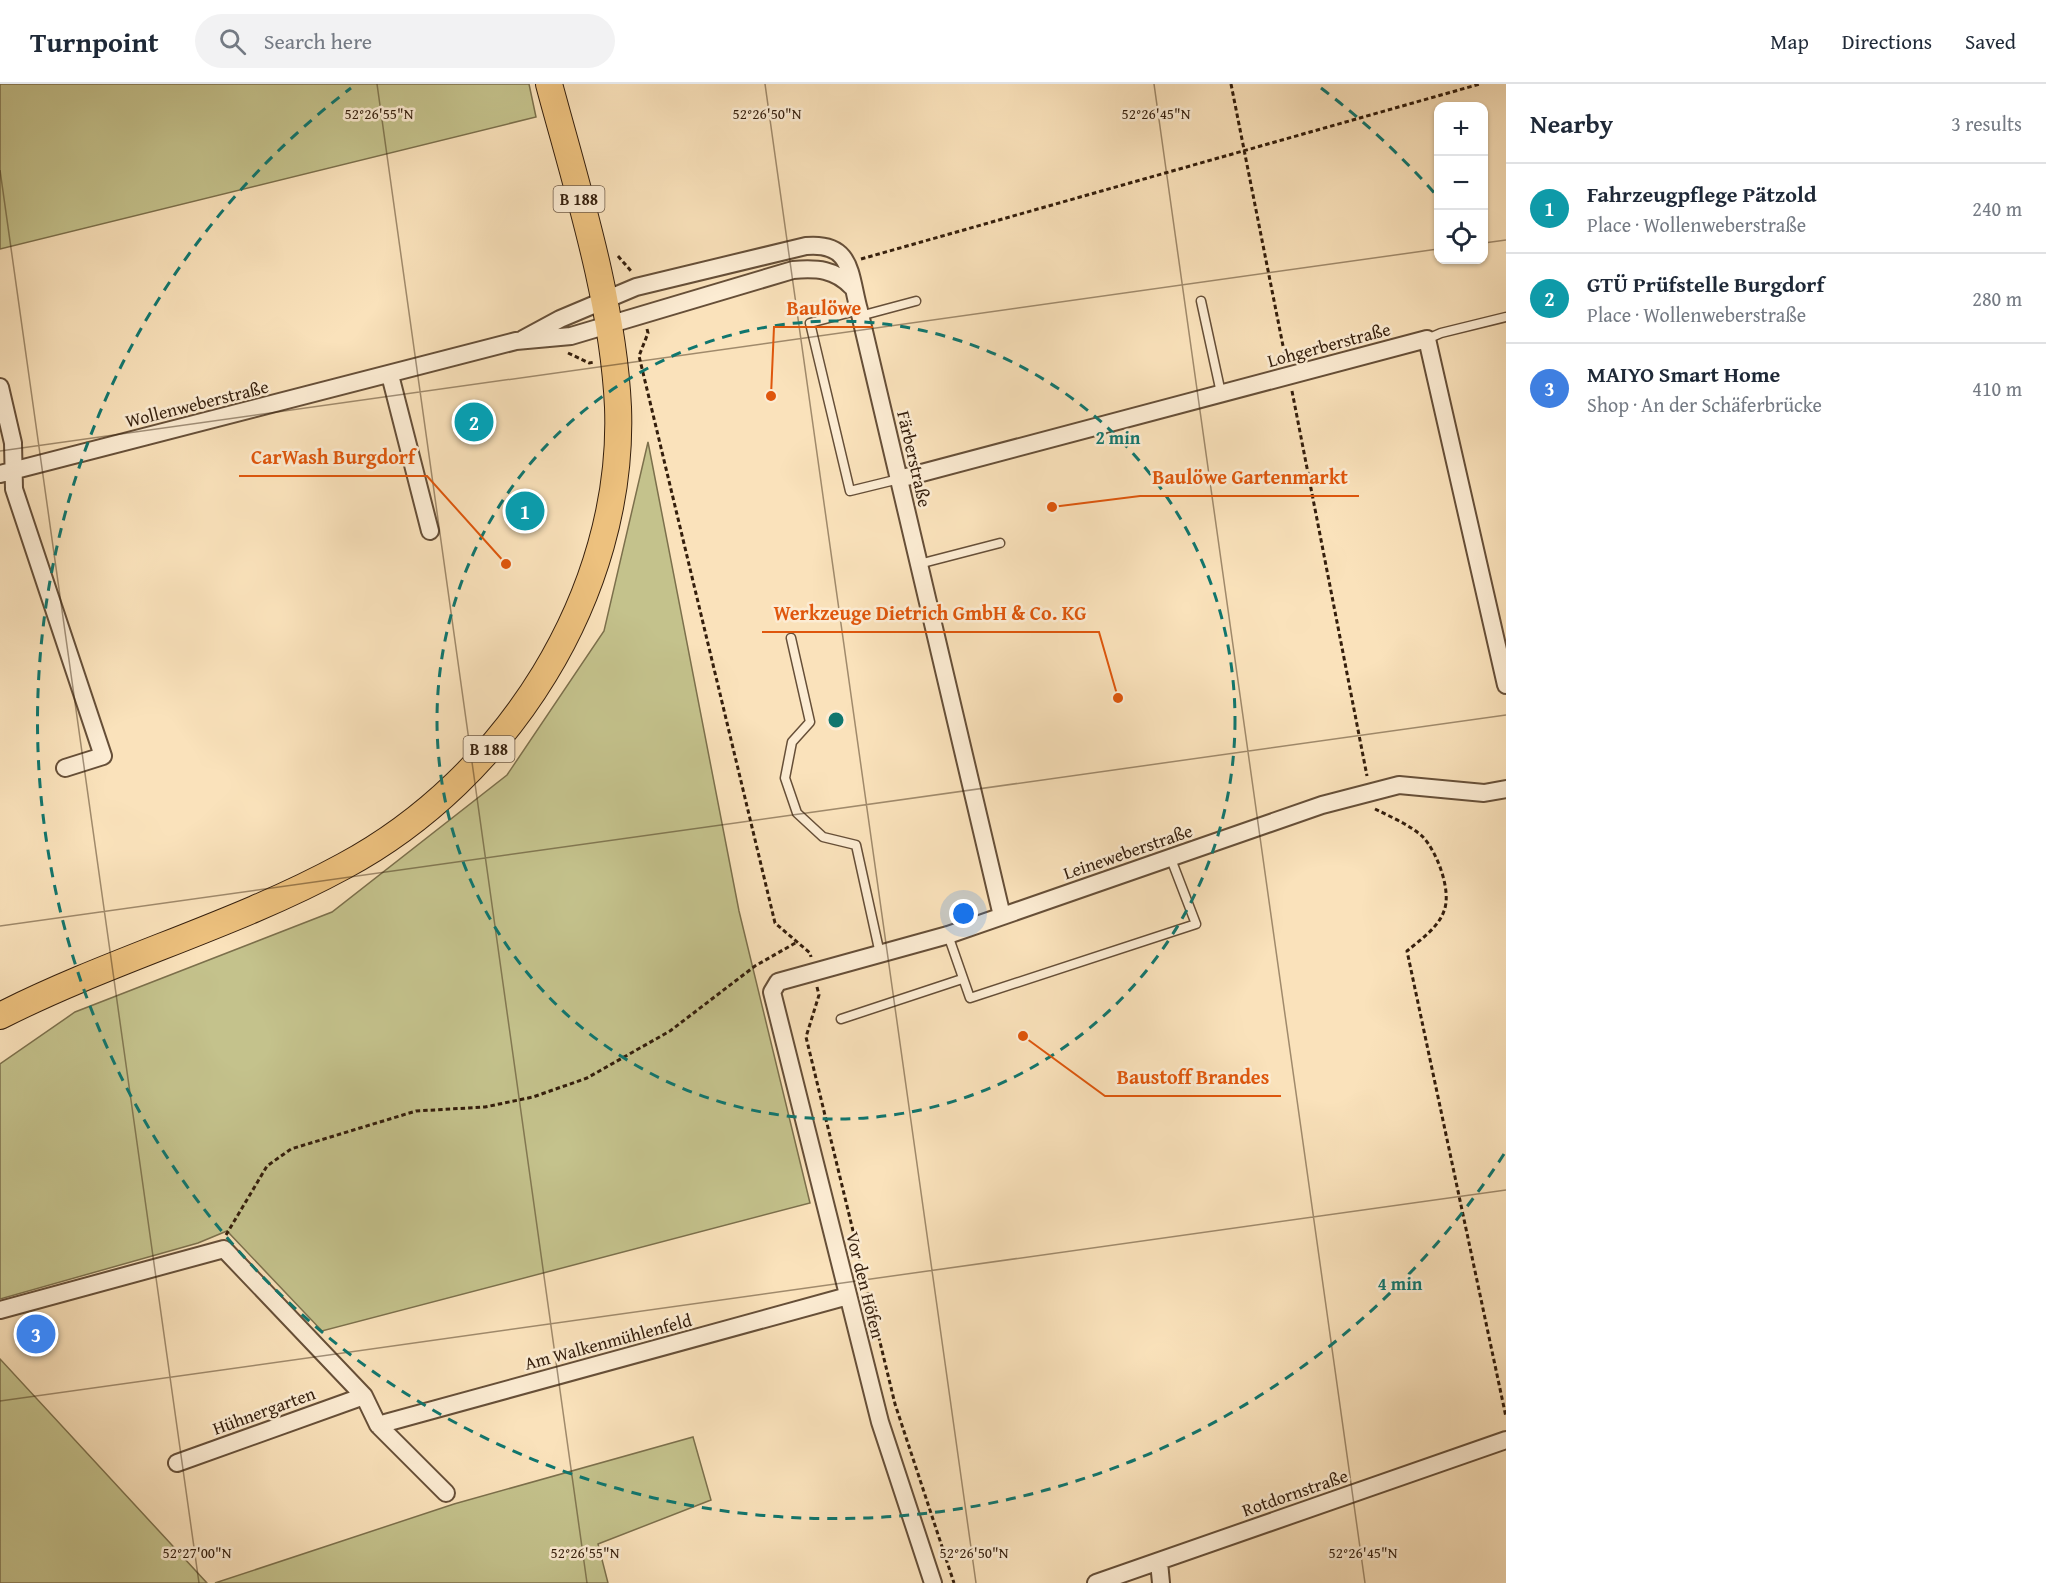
<!DOCTYPE html>
<html lang="en">
<head>
<meta charset="utf-8">
<style>
	body { margin:0; font-family:"Gentium Book Plus",serif; background:#f2f2f3; color:#1f2937 }
	.controls { position:absolute; right:18px; top:18px; display:grid; overflow:hidden; border-radius:12px; box-shadow:0 2px 4px #0004 }
	.controls button { width:54px; height:54px; display:grid; place-items:center; padding:0; border:0; border-bottom:2px solid #e0e1e3; background:#fff; color:#1f2937; font:30px sans-serif }
	.you { position:absolute; left:964px; top:830px; width:21px; height:21px; margin:-15px; border:4px solid #fff; border-radius:50%; background:#1a73e8; box-shadow:0 0 0 9px #1a73e833 }
	.badge { display:grid; place-items:center; width:39px; height:39px; border-radius:50%; background:#8f2418; color:#fff; font-size:20px; font-weight:700 }
	.pin { position:absolute; translate:-50% -50%; border:3px solid #fff; box-shadow:0 2px 6px #0006 }
	.list { margin:0; padding:0; list-style:none }
	h2 { display:flex; justify-content:space-between; align-items:center; height:78px; margin:0; padding:0 24px; font-size:26px }
	h2 small { font-size:20px; font-weight:400; color:#747a83 }
	.list li { display:grid; grid-template-columns:39px 1fr auto; gap:18px; align-items:center; box-sizing:border-box; height:90px; padding:0 24px; border-top:2px solid #e0e1e3 }
	.list b { display:block; font-size:22px; white-space:nowrap }
	.list p { margin:0; font-size:20px; white-space:nowrap; color:#747a83 }
	.list em { font-size:20px; font-style:normal; color:#747a83 }
	.icon { flex:none; width:33px; height:33px; fill:none; stroke:currentColor; stroke-width:2; stroke-linecap:round; stroke-linejoin:round }
	.map { position:relative; flex:none; width:1506px; height:1499px; overflow:hidden }
	header { display:flex; align-items:center; gap:36px; box-sizing:border-box; height:84px; padding:0 30px; background:#fff; border-bottom:2px solid #e0e1e3 }
	header strong { font-size:28px }
	nav { display:flex; gap:33px; margin-inline-start:auto; font-size:21px }
	.search { width:420px; height:54px; background:#f2f2f3; display:flex; align-items:center; gap:15px; box-sizing:border-box; padding:0 21px; border-radius:33px; color:#747a83; font-size:22px }
	main { display:flex }
	aside { flex:1; background:#fff }
	.map>svg:first-child { display:block }
	.green { fill:#c4c28c; stroke:#7c704c; stroke-width:1.5 }
	.lines { fill:none; stroke-linecap:round; stroke-linejoin:round }
	.service-casing { stroke:#664f38; stroke-width:11 }
	.minor-casing { stroke:#664f38; stroke-width:20 }
	.primary-casing { stroke:#341e0c; stroke-width:28 }
	.path { stroke:#341e0c; stroke-width:3; stroke-dasharray:4.5 3; stroke-linecap:butt }
	.service { stroke:#fcecd3; stroke-width:8 }
	.minor { stroke:#fcecd3; stroke-width:16 }
	.primary { stroke:#edc17e; stroke-width:26 }
	.ticks { fill:none; stroke:#341e0c; stroke-width:1.5; stroke-opacity:0.45 }
	.ring { fill:none; stroke:#0f766e; stroke-width:3; stroke-dasharray:10 8 }
	.labels { text-anchor:middle; stroke-width:5; stroke-linejoin:round; paint-order:stroke }
	.shield { fill:#fcecd3; stroke:#705c48; stroke-width:1.5 }
	.shield-label { font-size:16px; font-weight:bold; fill:#341e0c }
	.street-label { font-size:18px; fill:#341e0c; stroke:#fcecd3 }
	.ticks-label { font-size:15px; text-anchor:middle; fill:#341e0c; stroke:#fcecd3; stroke-width:5; stroke-linejoin:round; paint-order:stroke }
	.centre { fill:#0f766e; stroke:#fcecd3; stroke-width:3 }
	.ring-label { font-size:18px; text-anchor:middle; font-weight:bold; fill:#0f766e; stroke:#fcecd3; stroke-width:5; stroke-linejoin:round; paint-order:stroke }
	.leader { fill:none; stroke:#df560c; stroke-width:2 }
	.callout-dot { fill:#df560c; stroke:#fcecd3; stroke-width:2 }
	.callout-label { font-size:20px; text-anchor:middle; font-weight:bold; fill:#df560c; stroke:#fcecd3; stroke-width:5; stroke-linejoin:round; paint-order:stroke }
</style>
</head>
<body>
<header>
<strong>Turnpoint</strong>
<div class="search"><svg class="icon" aria-label="search" viewBox="0 0 24 24"><circle cx="10" cy="10" r="6"/><path d="M15 15l6 6"/></svg>Search here</div>
<nav><a>Map</a><a>Directions</a><a>Saved</a></nav>
</header>
<main>
<div class="map">
<svg width="1506" height="1499" viewBox="0 0 1506 1499">
	<rect width="100%" height="100%" fill="#fae2bb"/>
	<filter id="stains"><feTurbulence type="fractalNoise" baseFrequency=".00333" numOctaves="4"/><feColorMatrix values="0 0 0 0 .2 0 0 0 0 .09 0 0 0 0 .02 0 0 0 .5 -.17"/></filter>
	<radialGradient id="worn" r=".72"><stop offset=".6" stop-color="#630" stop-opacity="0"/><stop offset="1" stop-color="#630" stop-opacity=".3"/></radialGradient>
	<path class="green" d="M 0,0 L 529,0 L 536,33 L 0,165 Z
		M 648,358 L 739,827 L 810,1119 L 322,1247 L 227,1147 L 198,1159 L 0,1215 L 0,980 L 75,928 L 332,828 L 507,691 L 604,547 Z
		M 0,1275 L 207,1499 L 0,1499 Z
		M 693,1353 L 711,1416 L 598,1460 L 608,1499 L 215,1499 L 454,1420 Z"/>
	<g class="lines">
		<defs>
			<path id="service" d="M 1201,217 L 1221,309
				M 859,226 L 810,239 L 850,407 L 899,395
				M 860,232 L 916,217
				M 1427,255 L 1441,249 L 1506,233
				M 919,480 L 1000,459
				M 791,554 L 810,638 L 792,658 L 785,694 L 797,729 L 823,753 L 856,761 L 880,870
				M 948,851 L 970,914 L 1196,840 L 1171,775
				M 841,935 L 962,895"/>
			<path id="minor" d="M 523,255 L 560,235 L 636,203 L 806,162 C 853,158 849,190 859,226 L 1002,832
				M 390,291 L 430,447
				M 0,303 L 13,359 L 14,405 L 103,672 L 65,684
				M 0,390 L 516,257 L 571,252 L 793,186 C 817,184 835,185 852,203
				M 899,395 L 1427,255 L 1506,601
				M 0,1226 L 224,1165 L 364,1312 L 378,1341 L 848,1212
				M 378,1341 L 446,1409
				M 177,1379 L 364,1312
				M 1159,1478 L 1161,1499
				M 933,1499 L 880,1338 L 772,908 L 778,898 L 948,851 L 1322,721 L 1399,701 L 1484,709 L 1506,705
				M 1096,1499 L 1506,1356"/>
			<path id="primary" d="M 0,932 C 112,875 234,842 344,782 C 506,695 625,510 618,323 C 613,216 577,104 549,0"/>
		</defs>
		<use href="#service" class="service-casing"/>
		<use href="#minor" class="minor-casing"/>
		<use href="#primary" class="primary-casing"/>
		<path class="path" d="M 1231,0 L 1286,277
			M 618,172 L 631,187
			M 861,175 L 1480,0
			M 647,245 L 648,249 L 639,272 L 775,839 L 810,869 L 811,873
			M 568,269 L 589,279 L 595,278
			M 1292,307 L 1367,692
			M 1375,725 C 1391,733 1410,741 1423,753 C 1437,768 1452,807 1444,827 C 1438,844 1420,856 1407,867 L 1506,1333
			M 817,903 L 819,911 L 806,953 L 895,1320 L 954,1499
			M 226,1151 L 267,1082 L 291,1065 L 416,1027 L 485,1023 L 533,1013 L 587,994 L 670,947 L 755,882 L 797,858"/>
		<use href="#service" class="service"/>
		<use href="#minor" class="minor"/>
		<use href="#primary" class="primary"/>
	</g>
	<path class="ticks" d="M 377,0 L 587,1499M 765,0 L 976,1499M 1154,0 L 1365,1499M 0,86 L 199,1499M 1484,159 L 1506,156M 0,367 L 1438,165M 0,842 L 1506,631M 0,1317 L 1506,1106"/>
	<g class="ring">
		<circle cx="836" cy="636" r="399"/>
		<path d="M1504 1070A797 797 0 1 1 351 4M1321 4A797 797 0 0 1 1438 113"/>
	</g>
	<g class="labels">
		<g class="shield">
			<rect x="553.5" y="102" width="51" height="26" rx="4.5"/>
			<rect x="463.5" y="652" width="51" height="26" rx="4.5"/>
		</g>
		<g class="shield-label">
			<text x="579" y="121">B 188</text>
			<text x="489" y="671">B 188</text>
		</g>
		<g class="street-label">
			<text transform="translate(1329 261) rotate(-15)" y="6">Lohgerberstraße</text>
			<text transform="translate(197 320) rotate(-14)" y="6">Wollenweberstraße</text>
			<text transform="translate(914 375) rotate(77)" y="6">Färberstraße</text>
			<text transform="translate(1128 768) rotate(-19)" y="6">Leineweberstraße</text>
			<text transform="translate(865 1201) rotate(76)" y="6">Vor den Höfen</text>
			<text transform="translate(608 1258) rotate(-15)" y="6">Am Walkenmühlenfeld</text>
			<text transform="translate(264 1327) rotate(-20)" y="6">Hühnergarten</text>
			<text transform="translate(1295 1409) rotate(-19)" y="6">Rotdornstraße</text>
		</g>
	</g>
	<g class="ticks-label">
		<text x="379" y="35">52°26'55"N</text>
		<text x="767" y="35">52°26'50"N</text>
		<text x="1156" y="35">52°26'45"N</text>
		<text x="197" y="1474">52°27'00"N</text>
		<text x="585" y="1474">52°26'55"N</text>
		<text x="974" y="1474">52°26'50"N</text>
		<text x="1363" y="1474">52°26'45"N</text>
	</g>
	<circle cx="836" cy="636" r="9" class="centre"/>
	<g class="ring-label">
		<text x="1118" y="360">2 min</text>
		<text x="1400" y="1206">4 min</text>
	</g>
	<path class="leader" d="M771 312L774 243H873M506 480L427 392H239M1052 423L1140 412H1359M1118 614L1099 548H762M1023 952L1105 1012H1281"/>
	<g class="callout-dot">
		<circle cx="771" cy="312" r="6"/>
		<circle cx="506" cy="480" r="6"/>
		<circle cx="1052" cy="423" r="6"/>
		<circle cx="1118" cy="614" r="6"/>
		<circle cx="1023" cy="952" r="6"/>
	</g>
	<g class="callout-label">
		<text x="824" y="231">Baulöwe</text>
		<text x="333" y="380">CarWash Burgdorf</text>
		<text x="1250" y="400">Baulöwe Gartenmarkt</text>
		<text x="930" y="536">Werkzeuge Dietrich GmbH &amp; Co. KG</text>
		<text x="1193" y="1000">Baustoff Brandes</text>
	</g>
	<rect width="100%" height="100%" filter="url(#stains)"/>
	<rect width="100%" height="100%" fill="url(#worn)"/>
</svg>
<div class="controls">
<button>+</button>
<button>−</button>
<button><svg class="icon" aria-label="locate" viewBox="0 0 24 24"><circle cx="12" cy="12" r="6"/><path d="M12 2v4M12 18v4M2 12h4M18 12h4"/></svg></button>
</div>
<div class="you"></div>
<div class="pin badge" style="left:525px;top:427px;background:#0f9aa8">1</div>
<div class="pin badge" style="left:474px;top:338px;background:#0f9aa8">2</div>
<div class="pin badge" style="left:36px;top:1250px;background:#3f7fe0">3</div>
</div>
<aside>
<h2>Nearby<small>3 results</small></h2>
<ul class="list">
<li><span class="badge" style="background:#0f9aa8">1</span><div><b>Fahrzeugpflege Pätzold</b><p>Place · Wollenweberstraße</p></div><em>240 m</em></li>
<li><span class="badge" style="background:#0f9aa8">2</span><div><b>GTÜ Prüfstelle Burgdorf</b><p>Place · Wollenweberstraße</p></div><em>280 m</em></li>
<li><span class="badge" style="background:#3f7fe0">3</span><div><b>MAIYO Smart Home</b><p>Shop · An der Schäferbrücke</p></div><em>410 m</em></li>
</ul>
</aside>
</main>
</body>
</html>
